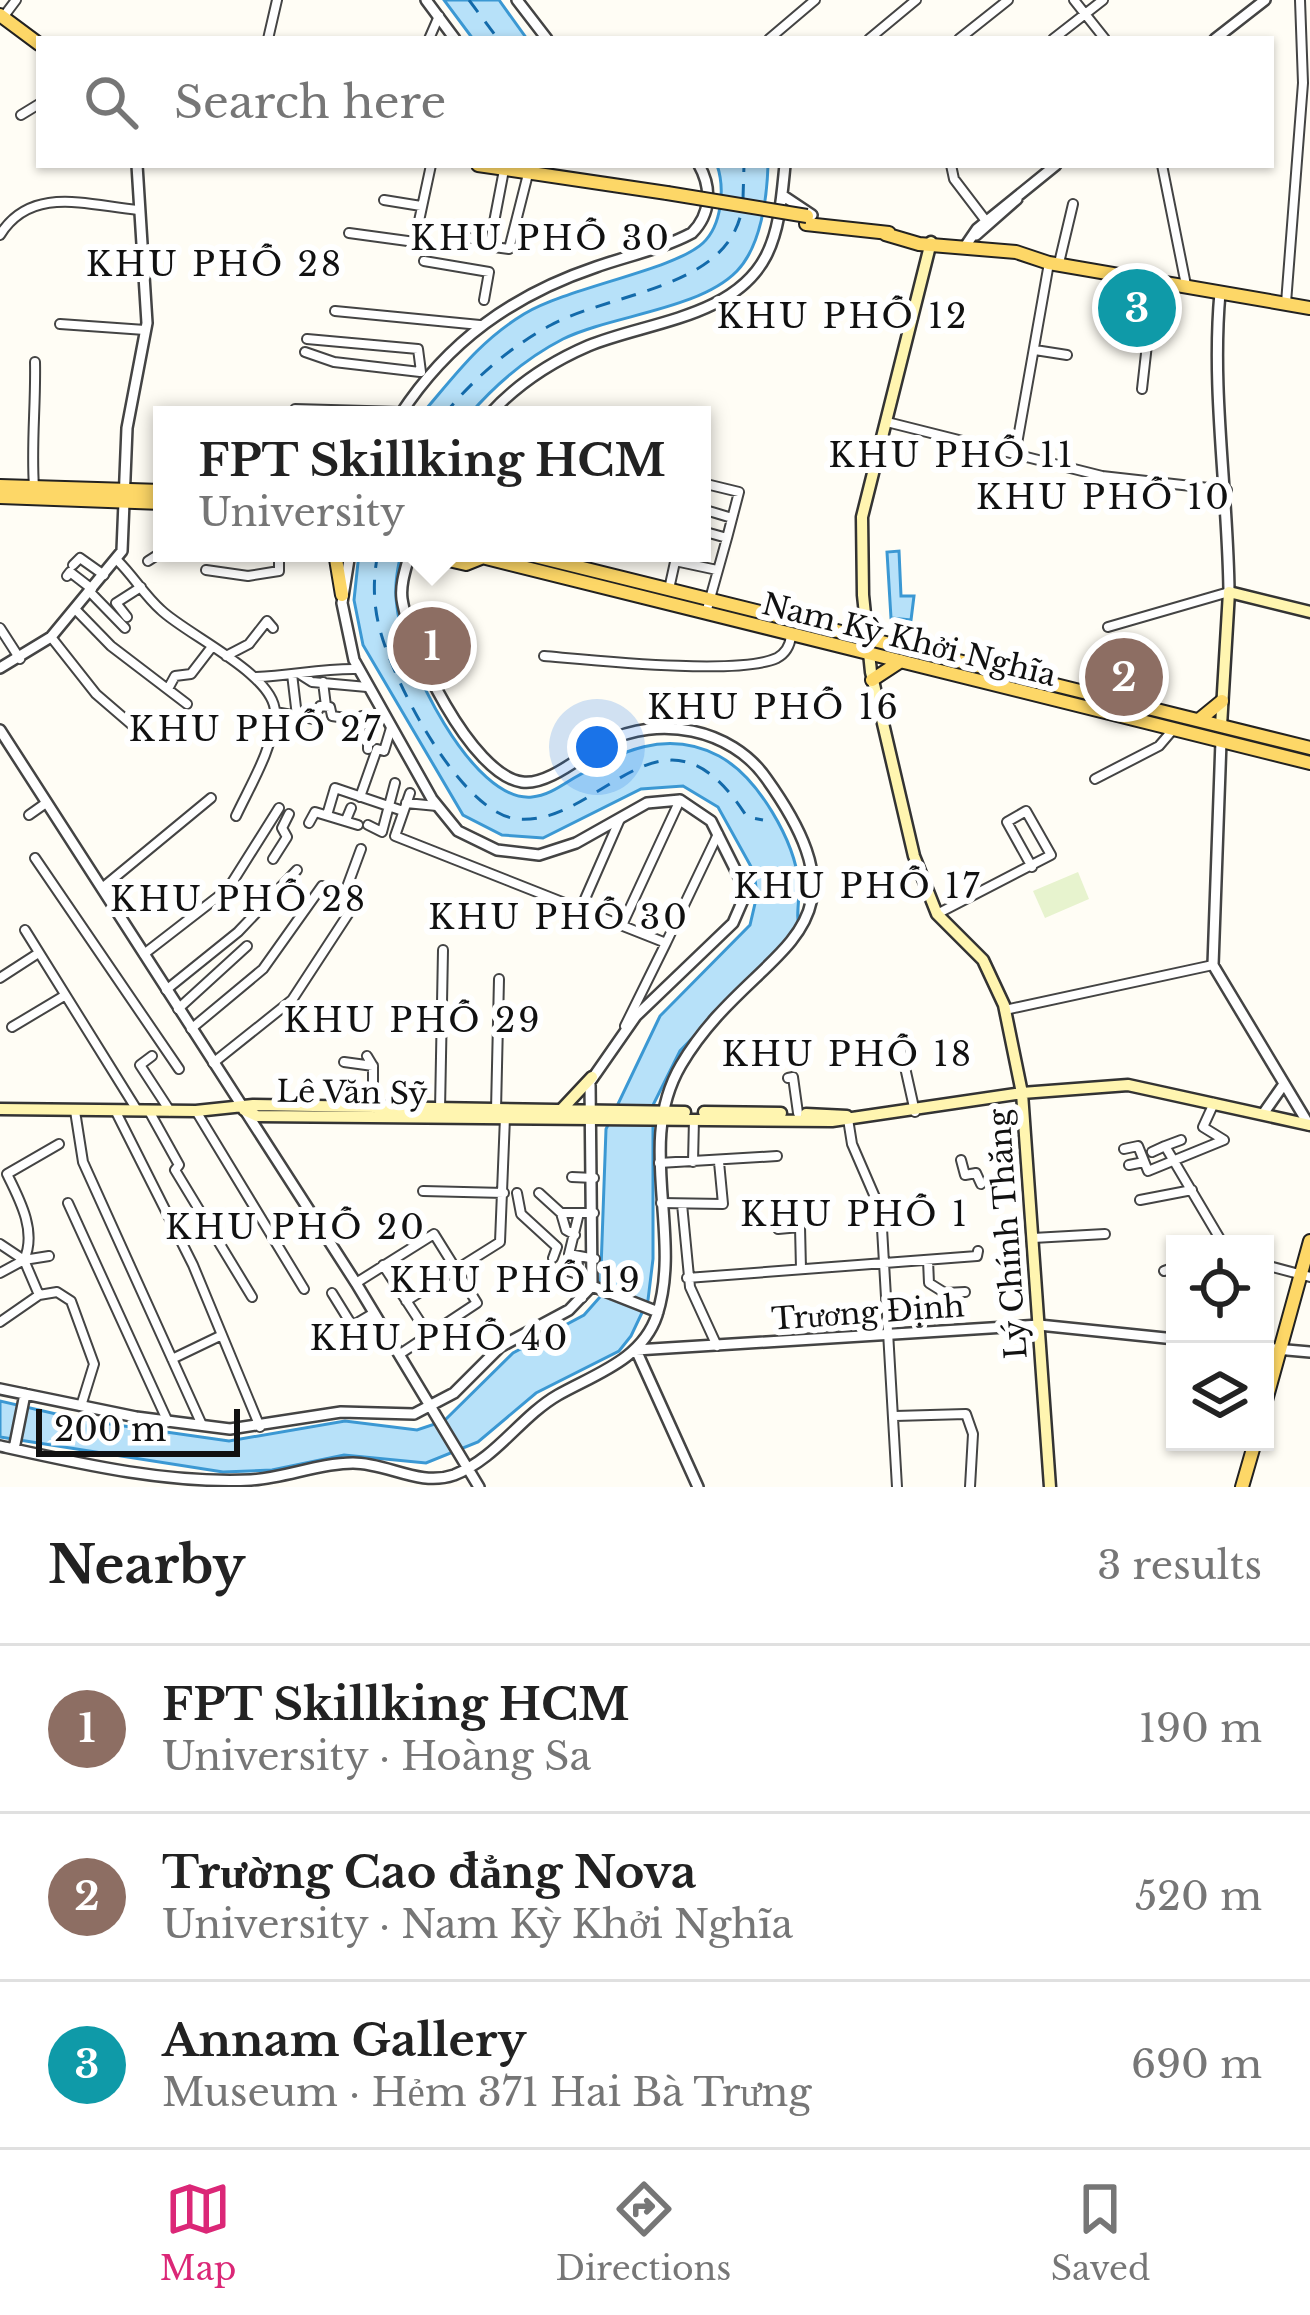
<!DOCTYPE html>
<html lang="en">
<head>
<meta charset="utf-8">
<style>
	body { margin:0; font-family:"Libre Baskerville",serif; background:#f6f6f6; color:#222 }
	.controls { position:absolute; right:36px; bottom:36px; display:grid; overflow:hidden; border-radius:0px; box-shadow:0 3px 9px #0004 }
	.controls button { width:108px; height:108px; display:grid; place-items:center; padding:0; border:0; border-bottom:3px solid #e0e0e0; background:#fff; color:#222; font:60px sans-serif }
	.scale { position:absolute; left:36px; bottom:30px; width:204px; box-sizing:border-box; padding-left:12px; border:6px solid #111; border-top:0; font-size:33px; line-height:42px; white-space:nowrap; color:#111; -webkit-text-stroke:9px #fff; paint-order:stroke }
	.you { position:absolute; left:597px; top:747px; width:42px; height:42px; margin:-30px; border:9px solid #fff; border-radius:50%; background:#1a73e8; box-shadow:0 0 0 18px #1a73e833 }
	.badge { display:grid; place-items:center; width:78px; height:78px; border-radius:50%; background:#db2777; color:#fff; font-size:39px; font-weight:700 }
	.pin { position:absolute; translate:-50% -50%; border:6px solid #fff; box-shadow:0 3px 12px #0006 }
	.popup { position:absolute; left:153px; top:406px; width:558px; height:156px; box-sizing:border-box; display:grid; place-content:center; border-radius:0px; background:#fff; filter:drop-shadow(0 3px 9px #0005); font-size:39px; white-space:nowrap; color:#767676 }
	.popup b { font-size:45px; color:#222 }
	.popup::after { content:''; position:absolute; left:50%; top:100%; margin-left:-24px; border:24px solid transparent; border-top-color:#fff }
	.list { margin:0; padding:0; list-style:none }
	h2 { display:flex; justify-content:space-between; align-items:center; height:156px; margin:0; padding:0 48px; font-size:51px }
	h2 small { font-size:39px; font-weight:400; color:#767676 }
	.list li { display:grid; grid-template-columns:78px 1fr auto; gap:36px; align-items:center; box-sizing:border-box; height:168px; padding:0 48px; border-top:3px solid #e0e0e0 }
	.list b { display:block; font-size:45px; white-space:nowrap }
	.list p { margin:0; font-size:39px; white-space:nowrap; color:#767676 }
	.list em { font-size:39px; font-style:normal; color:#767676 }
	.icon { flex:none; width:66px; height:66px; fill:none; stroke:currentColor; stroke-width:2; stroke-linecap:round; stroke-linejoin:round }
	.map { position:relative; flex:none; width:1310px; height:1487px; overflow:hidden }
	.search { position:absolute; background:#fff; box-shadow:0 3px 9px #0004; left:36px; right:36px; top:36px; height:132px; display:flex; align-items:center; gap:30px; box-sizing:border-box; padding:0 42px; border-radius:0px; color:#767676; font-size:45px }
	.sheet { height:660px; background:#fff }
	nav { display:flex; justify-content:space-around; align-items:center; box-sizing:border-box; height:168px; border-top:3px solid #e0e0e0; background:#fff; font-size:33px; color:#767676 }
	nav a { display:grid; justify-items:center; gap:6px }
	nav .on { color:#db2777 }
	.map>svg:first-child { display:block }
	.pitch { fill:#e7f3ce }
	.water { fill:#b7e1f9; stroke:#3b98d3; stroke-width:3 }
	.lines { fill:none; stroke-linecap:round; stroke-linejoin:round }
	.ferry { stroke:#136aaa; stroke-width:3; stroke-dasharray:15 12; stroke-linecap:butt }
	.minor-casing { stroke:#444; stroke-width:12 }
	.tertiary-casing { stroke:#444; stroke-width:14 }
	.secondary-casing { stroke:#333; stroke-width:15 }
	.primary-casing { stroke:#222; stroke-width:16 }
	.minor { stroke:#fff; stroke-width:8 }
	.tertiary { stroke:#fff; stroke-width:9 }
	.secondary { stroke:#fff5b0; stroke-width:10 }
	.primary { stroke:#fdd767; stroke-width:12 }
	.primary-bridge-casing { stroke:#222; stroke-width:16; stroke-linecap:butt }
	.primary-bridge { stroke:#fdd767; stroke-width:12 }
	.labels { text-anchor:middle; stroke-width:12; stroke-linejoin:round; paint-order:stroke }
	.street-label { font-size:30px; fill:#111; stroke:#fff }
	.neighbourhood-label { font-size:33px; letter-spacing:3px; fill:#111; stroke:#fff }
</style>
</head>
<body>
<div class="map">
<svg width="1310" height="1487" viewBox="0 0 1310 1487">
	<rect width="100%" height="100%" fill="#fffdf5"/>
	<path class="pitch" d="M 1078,872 L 1089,899 L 1045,918 L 1033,891 Z"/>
	<path class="water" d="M 444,0 L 499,0 L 527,39 L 473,39 Z
		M 717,165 L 768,165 C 767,198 761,246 737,271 C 699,310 612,315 563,339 C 528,357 495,385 469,415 L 421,415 C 454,377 478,342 524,314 C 569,287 674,270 703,243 C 722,225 725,188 717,165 Z
		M 899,551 L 901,596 L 914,596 L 911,620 L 891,618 L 887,552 Z
		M 359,553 L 401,553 C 397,571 394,588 397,607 C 403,659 472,803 532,797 C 547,796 561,786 574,778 C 620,752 666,728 719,756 C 758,777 795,841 799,885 C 800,899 795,918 800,927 L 680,1051 L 653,1105 L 653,1259 L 648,1300 L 631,1336 L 619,1351 L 536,1393 L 478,1442 L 426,1463 L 344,1455 L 272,1470 L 223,1472 L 0,1437 L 0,1401 L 82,1420 L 229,1441 L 345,1421 L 417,1430 L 444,1421 L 513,1353 L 584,1315 L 600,1297 L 606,1129 L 660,1016 L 750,925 L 757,895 L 754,872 L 718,807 L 683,786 L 641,789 L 543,838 L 502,835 L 463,815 L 363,645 L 354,600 Z"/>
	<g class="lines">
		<path class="ferry" d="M 469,0 L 498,39
			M 743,199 L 744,165
			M 444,415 C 474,378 510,347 551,325 C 612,292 728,289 742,209
			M 378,553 C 373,577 373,602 379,626 C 391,678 460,813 517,819 C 602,827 663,684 747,817 L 763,820"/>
		<defs>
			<path id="minor" d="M 1074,0 L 1105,39
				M 4,16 L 16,0
				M 268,39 L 277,0
				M 429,39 L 439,16
				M 769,39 L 815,0
				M 869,39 L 916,0
				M 959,39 L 1008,0
				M 1053,39 L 1103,0
				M 21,115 L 39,104
				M 951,165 L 954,179 L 986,221
				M 1162,165 L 1186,285
				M 384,200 L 421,206
				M 349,233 L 415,242
				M 0,235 C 31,185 87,205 138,210
				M 469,238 L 490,243 L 504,170
				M 494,247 L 509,249 L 528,174
				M 426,252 L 416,235 L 431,165
				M 424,261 L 489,272 L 484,300
				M 1059,263 L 1073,204
				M 1286,303 L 1303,83 L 1300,0
				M 335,311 L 480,325
				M 60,324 L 145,330
				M 307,339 L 418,349 L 421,372
				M 1035,350 L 1067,355
				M 305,352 L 334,362 L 420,372
				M 1142,389 L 1154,282
				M 295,409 L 402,412
				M 887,422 L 1102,476 L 1227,490
				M 1015,455 L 1049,263
				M 702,483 L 739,492 L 727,538 L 702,531
				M 34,487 C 31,444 36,405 35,362
				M 702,509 L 732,518
				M 118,561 C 134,577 145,596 161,610 C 187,635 276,675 275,713 C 274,747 250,786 236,816
				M 148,561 L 162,552
				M 675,561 L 717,570
				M 73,565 L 80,558 L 104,575
				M 206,570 L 248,576 L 279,571 L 279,553
				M 67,576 L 70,572 L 92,589
				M 669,589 L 677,553
				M 91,593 L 125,628
				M 76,610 L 111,646 L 187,704
				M 706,613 L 727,538
				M 127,617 L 116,603 L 141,587
				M 1108,627 L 1229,592
				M 0,628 L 20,659
				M 51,637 L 96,694 L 132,725
				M 226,656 L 249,644 L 267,621 L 273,628
				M 544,656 C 591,660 738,676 777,658 C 786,653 790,645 791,636
				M 292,674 L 297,716
				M 301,675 L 312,682 L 367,687
				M 256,677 C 292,676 321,668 358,669
				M 323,682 L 326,706
				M 169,687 L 175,676 L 191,674 L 211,648
				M 275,712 L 314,719 L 320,706 L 330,707 L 332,716 L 352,719 L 348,732 L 368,737 L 368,749
				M 360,735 L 362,716 L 384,715
				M 1095,779 L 1159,746 L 1171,732
				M 410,793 L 395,836 L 666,943 L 625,1026
				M 360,797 L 377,749 L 384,751 L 391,728
				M 406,803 L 437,806
				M 29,815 L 46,803
				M 327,815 L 335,788 L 403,811
				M 346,820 L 351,808
				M 309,823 L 315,812 L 358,825
				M 368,825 L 382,832 L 395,783
				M 35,858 L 179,1069
				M 273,859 L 287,837 L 282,828 L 289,814
				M 102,888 L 211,798
				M 344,895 L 361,849
				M 581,908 L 620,819
				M 937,914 L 1051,855 L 1026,811 L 1007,822 L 1032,867
				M 623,923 L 680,800
				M 25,930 L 137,1110
				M 666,943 L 718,834
				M 144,954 L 228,889 L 279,808
				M 0,978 L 37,954
				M 166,990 L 238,932 L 297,870
				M 178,1009 L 247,946
				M 1005,1010 L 1213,965
				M 12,1027 L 64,996
				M 191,1029 L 263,969 L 322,886
				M 900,1045 L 915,1112
				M 152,1056 L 140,1065 L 170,1111
				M 367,1056 L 373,1066
				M 344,1062 L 373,1066 L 373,1107
				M 213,1063 L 292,1000 L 356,902
				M 788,1078 L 793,1077 L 798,1113
				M 440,1110 L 443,950
				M 496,1110 L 499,979
				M 75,1111 L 83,1162 L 202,1425
				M 149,1111 L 179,1165 L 175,1170 L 252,1297
				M 196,1111 L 304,1289
				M 116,1112 L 193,1265 L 260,1427
				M 848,1119 L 852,1144 L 881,1211 L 897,1487
				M 1165,1146 L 1181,1140
				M 1124,1149 L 1138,1146 L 1148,1171 L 1224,1140 L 1203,1127 L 1214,1103
				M 1152,1152 L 1165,1146 L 1223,1244
				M 961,1160 L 965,1175 L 976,1173 L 981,1184
				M 693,1162 L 694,1119
				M 659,1163 L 777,1156
				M 1129,1165 L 1144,1162
				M 572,1177 L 594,1178
				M 423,1191 L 504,1193
				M 517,1193 L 521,1214 L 557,1247 L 553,1258
				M 539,1193 L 561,1213 L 594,1213
				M 1140,1200 L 1192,1190
				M 68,1203 L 168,1422
				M 661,1203 L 723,1204 L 719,1162
				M 682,1204 L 690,1287 L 717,1346
				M 561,1213 L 566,1230 L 575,1235
				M 579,1213 L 569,1254 L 595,1259
				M 775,1214 L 778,1229 L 800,1227 L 801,1269
				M 1033,1238 L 1105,1234
				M 0,1244 L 24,1260 L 39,1295
				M 577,1258 L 582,1298
				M 24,1260 C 37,1232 20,1200 7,1174 L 59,1144
				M 928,1260 L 929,1283 L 945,1293 L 965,1292
				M 383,1265 L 428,1334
				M 1265,1265 L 1310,1277
				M 1164,1271 L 1175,1267
				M 0,1273 L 24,1260 L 49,1256
				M 687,1278 L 977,1256 L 978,1251
				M 563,1280 L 576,1284
				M 356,1283 L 434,1234 L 477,1303 L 400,1354
				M 332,1293 L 358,1335
				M 406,1301 L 500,1242 L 505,1117
				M 0,1322 L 39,1295 L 57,1292 L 71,1301 L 94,1364 L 81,1406
				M 352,1326 L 374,1313
				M 172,1359 L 222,1335
				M 895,1416 L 966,1414 L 973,1434 L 970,1487"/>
			<path id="tertiary" d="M 426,0 L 455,39
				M 517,0 L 547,39
				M 1215,39 L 1265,0
				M 782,195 L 812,215
				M 976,235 L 1017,199
				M 964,248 L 977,229 L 1056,165
				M 1220,293 C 1211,391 1228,493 1229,592
				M 400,415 C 448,341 513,295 596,267 C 627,256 662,249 692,233 C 711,214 712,188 699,165
				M 489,415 C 516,385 551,362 588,346 C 646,322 734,318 766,256 C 780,229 782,194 785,165
				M 0,668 L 51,637 L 122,551 L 127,428 L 147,323 L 137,165
				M 0,730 L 356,1283 L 479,1487
				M 1221,741 L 1213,965 L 1309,1125
				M 1263,1114 L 1284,1084
				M 592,1286 L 658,1312
				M 1265,1348 L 1310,1352
				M 636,1350 L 1039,1325 L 1175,1339
				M 636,1350 L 698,1487
				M 0,1389 L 136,1417 L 230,1429 L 341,1412 L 414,1414 L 454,1393 L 500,1347 L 569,1310 L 592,1286 L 590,1082 L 636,1016 L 733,923 L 743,900 L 740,879 L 711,821 L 680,800 L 647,803 L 576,843 L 539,855 L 497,850 L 458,831 L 432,799 L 354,660 L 342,603 L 350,553
				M 0,1446 C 81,1464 168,1484 251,1480 C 285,1478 319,1463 353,1463 C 388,1463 419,1487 454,1475 C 497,1458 520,1417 558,1395 C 595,1374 642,1360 657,1315 C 683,1234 635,1143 681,1065 C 753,943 883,941 766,778 C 731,728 658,715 606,742 C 583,754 548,786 522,782 C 471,775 409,645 402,599 C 400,584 406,568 410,553
				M 14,1449 L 25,1394"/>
			<path id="secondary" d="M 931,242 L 862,517 L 863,595 L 871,672 L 914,856 L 937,914 L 983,960 L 1004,1005 L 1022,1093 L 1050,1487
				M 1221,726 L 1229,592 L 1310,612
				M 0,1109 L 196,1111 L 253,1105 L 685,1112
				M 562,1109 L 592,1077
				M 244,1110 L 257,1116 L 832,1121 L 1022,1093 L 1128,1085 L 1310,1125
				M 704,1112 L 781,1113
				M 806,1114 L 847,1116"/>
			<path id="primary" d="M 0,15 L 39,44
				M 478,165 L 667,193
				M 806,224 L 889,233
				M 885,234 L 919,244 L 1016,252 L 1049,263 L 1310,308
				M 0,486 L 162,491
				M 0,497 L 162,503
				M 335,553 L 342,595
				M 418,553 L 466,564 L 481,558
				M 466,553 L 1310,763
				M 522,553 L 1310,748
				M 872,680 L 901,661
				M 1200,719 L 1222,701
				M 1265,1404 L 1310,1241
				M 1242,1487 L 1255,1442"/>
		</defs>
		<use href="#minor" class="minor-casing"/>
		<use href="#tertiary" class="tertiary-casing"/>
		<use href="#secondary" class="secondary-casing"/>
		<use href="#primary" class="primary-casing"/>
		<use href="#minor" class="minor"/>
		<use href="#tertiary" class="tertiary"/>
		<use href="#secondary" class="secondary"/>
		<use href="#primary" class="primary"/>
		<defs>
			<path id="primary-bridge" d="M 667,193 L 807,216"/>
		</defs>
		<use href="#primary-bridge" class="primary-bridge-casing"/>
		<use href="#primary-bridge" class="primary-bridge"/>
	</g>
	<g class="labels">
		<g class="street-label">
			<text transform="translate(909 640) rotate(14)" y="10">Nam Kỳ Khởi Nghĩa</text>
			<text transform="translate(352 1093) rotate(1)" y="10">Lê Văn Sỹ</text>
			<text transform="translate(1008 1234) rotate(-94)" y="10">Lý Chính Thắng</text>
			<text transform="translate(868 1313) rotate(-4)" y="10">Trương Định</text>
		</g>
		<g class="neighbourhood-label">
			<text x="541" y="250">KHU PHỐ 30</text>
			<text x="215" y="276">KHU PHỐ 28</text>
			<text x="843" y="328">KHU PHỐ 12</text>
			<text x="952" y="467">KHU PHỐ 11</text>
			<text x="1104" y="509">KHU PHỐ 10</text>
			<text x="774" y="719">KHU PHỐ 16</text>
			<text x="256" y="741">KHU PHỐ 27</text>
			<text x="858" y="898">KHU PHỐ 17</text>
			<text x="239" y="911">KHU PHỐ 28</text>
			<text x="559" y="929">KHU PHỐ 30</text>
			<text x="413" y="1032">KHU PHỐ 29</text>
			<text x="848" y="1066">KHU PHỐ 18</text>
			<text x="855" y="1226">KHU PHỐ 1</text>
			<text x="296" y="1239">KHU PHỐ 20</text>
			<text x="516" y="1292">KHU PHỐ 19</text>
			<text x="440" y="1350">KHU PHỐ 40</text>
		</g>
	</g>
</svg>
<div class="controls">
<button><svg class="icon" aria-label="locate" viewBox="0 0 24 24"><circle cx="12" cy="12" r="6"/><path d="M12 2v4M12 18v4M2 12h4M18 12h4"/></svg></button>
<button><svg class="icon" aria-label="layers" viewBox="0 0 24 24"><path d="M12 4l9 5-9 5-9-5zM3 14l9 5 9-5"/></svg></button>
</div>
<div class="scale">200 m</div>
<div class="you"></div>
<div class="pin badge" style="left:432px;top:646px;background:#8d6e63">1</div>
<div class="popup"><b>FPT Skillking HCM</b>University</div>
<div class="pin badge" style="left:1124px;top:677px;background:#8d6e63">2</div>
<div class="pin badge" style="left:1137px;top:308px;background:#0f9aa8">3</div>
<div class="search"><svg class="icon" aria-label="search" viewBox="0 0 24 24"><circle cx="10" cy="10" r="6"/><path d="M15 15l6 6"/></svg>Search here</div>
</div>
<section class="sheet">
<h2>Nearby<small>3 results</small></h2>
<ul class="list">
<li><span class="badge" style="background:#8d6e63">1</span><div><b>FPT Skillking HCM</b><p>University · Hoàng Sa</p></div><em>190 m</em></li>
<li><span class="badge" style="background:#8d6e63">2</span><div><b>Trường Cao đẳng Nova</b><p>University · Nam Kỳ Khởi Nghĩa</p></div><em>520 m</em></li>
<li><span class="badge" style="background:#0f9aa8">3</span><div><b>Annam Gallery</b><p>Museum · Hẻm 371 Hai Bà Trưng</p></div><em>690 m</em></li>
</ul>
</section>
<nav>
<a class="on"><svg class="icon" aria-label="map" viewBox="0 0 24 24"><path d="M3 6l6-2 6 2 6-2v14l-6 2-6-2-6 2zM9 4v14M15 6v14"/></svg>Map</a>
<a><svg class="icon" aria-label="directions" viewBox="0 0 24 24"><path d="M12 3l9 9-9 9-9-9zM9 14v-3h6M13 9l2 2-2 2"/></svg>Directions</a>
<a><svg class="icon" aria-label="saved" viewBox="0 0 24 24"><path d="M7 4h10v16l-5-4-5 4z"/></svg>Saved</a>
</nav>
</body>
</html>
